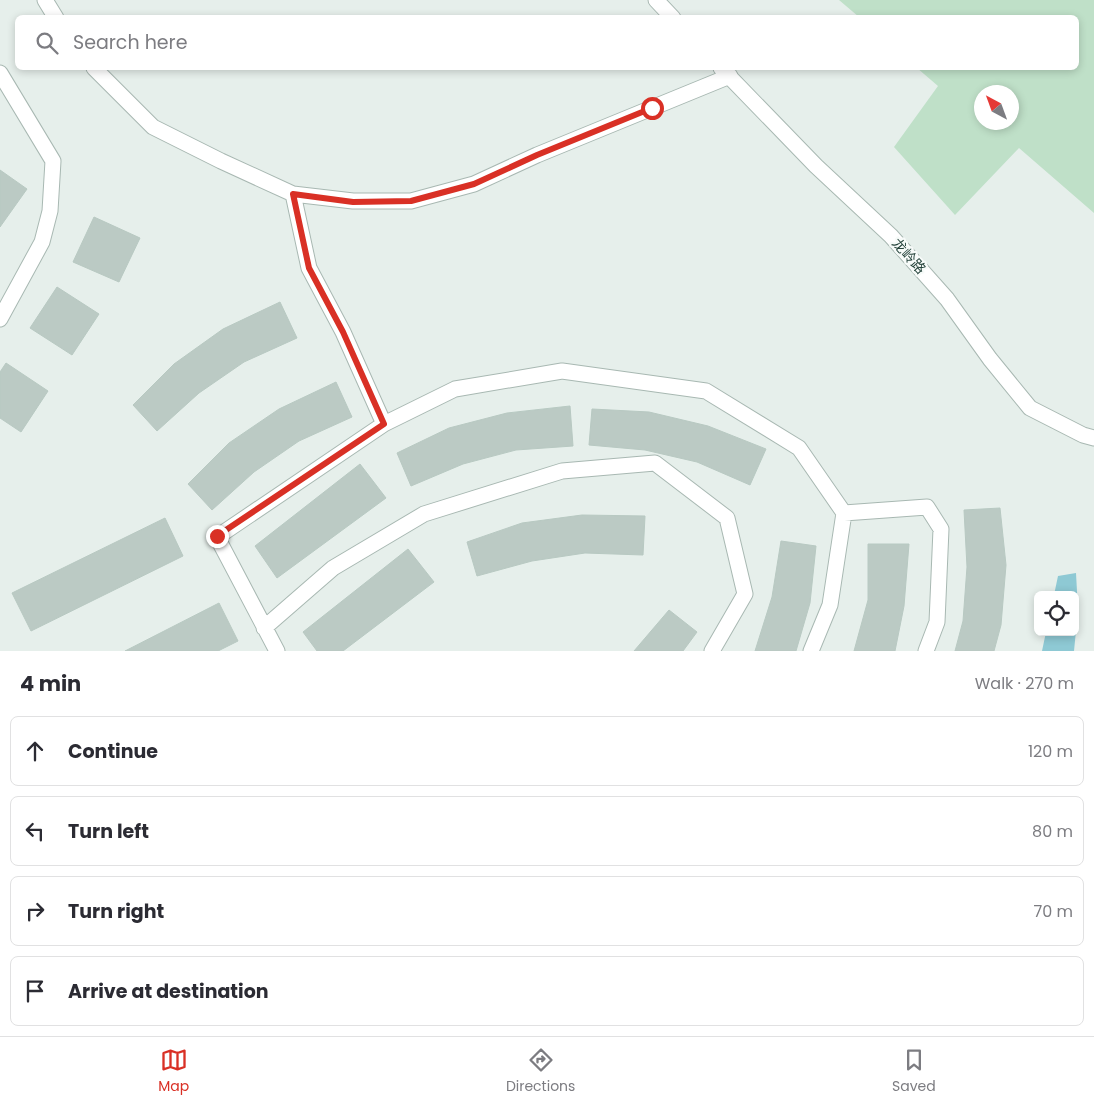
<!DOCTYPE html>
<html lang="en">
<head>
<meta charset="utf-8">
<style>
	body { margin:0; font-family:Poppins,"Noto Sans SC",sans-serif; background:#f2f2f3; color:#2b2b33 }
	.controls { position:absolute; right:15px; bottom:15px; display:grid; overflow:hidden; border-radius:8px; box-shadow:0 2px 8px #0003 }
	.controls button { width:45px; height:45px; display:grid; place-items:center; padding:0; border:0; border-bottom:1px solid #e1e1e2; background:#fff; color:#2b2b33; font:25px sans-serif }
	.compass { position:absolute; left:974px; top:85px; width:45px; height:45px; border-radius:50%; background:#fff; box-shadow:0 2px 8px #0003; rotate:319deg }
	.stop { position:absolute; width:15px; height:15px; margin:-11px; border:4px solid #d93025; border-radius:50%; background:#fff }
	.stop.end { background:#d93025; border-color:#fff; box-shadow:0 1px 5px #0008 }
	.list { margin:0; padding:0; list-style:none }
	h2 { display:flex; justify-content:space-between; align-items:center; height:65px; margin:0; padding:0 20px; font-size:21px }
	h2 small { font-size:16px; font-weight:400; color:#7c7c81 }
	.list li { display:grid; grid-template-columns:32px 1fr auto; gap:15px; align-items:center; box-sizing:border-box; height:70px; margin:0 10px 10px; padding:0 10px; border:1px solid #e1e1e2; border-radius:8px }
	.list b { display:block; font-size:19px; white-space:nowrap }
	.list em { font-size:16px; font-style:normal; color:#7c7c81 }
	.icon { flex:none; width:28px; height:28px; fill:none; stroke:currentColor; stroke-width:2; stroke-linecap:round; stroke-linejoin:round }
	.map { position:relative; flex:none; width:1094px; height:651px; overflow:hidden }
	.search { position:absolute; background:#fff; box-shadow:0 2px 8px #0003; left:15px; right:15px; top:15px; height:55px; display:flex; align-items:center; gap:12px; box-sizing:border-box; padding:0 18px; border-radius:8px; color:#7c7c81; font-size:19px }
	.sheet { height:385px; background:#fff }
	nav { display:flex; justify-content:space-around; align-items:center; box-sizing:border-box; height:70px; border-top:1px solid #e1e1e2; background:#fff; font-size:14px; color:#7c7c81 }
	nav a { display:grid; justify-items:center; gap:2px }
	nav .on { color:#d93025 }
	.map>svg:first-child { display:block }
	.green { fill:#bfe0c8; fill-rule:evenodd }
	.water { fill:#8ec9d4 }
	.building { fill:#bbcac4; stroke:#b8c9c2 }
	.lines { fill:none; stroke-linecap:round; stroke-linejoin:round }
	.minor-casing { stroke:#a8b8b2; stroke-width:17 }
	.minor { stroke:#fff; stroke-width:15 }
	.route { stroke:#d93025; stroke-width:6 }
	.labels { text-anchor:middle; stroke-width:4.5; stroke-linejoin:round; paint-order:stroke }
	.street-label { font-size:14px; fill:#24423a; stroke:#f7fbf9 }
</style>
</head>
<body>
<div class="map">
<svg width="1094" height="651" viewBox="0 0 1094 651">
	<rect width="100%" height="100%" fill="#e6efeb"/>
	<path class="green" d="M 839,0 L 1094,0 L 1094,213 L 1019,148 L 955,215 L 894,147 L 938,86 L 917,68 L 1076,68 L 1076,18 L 859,17 ZM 982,92 L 1012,92 L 1012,122 L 982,122 Z"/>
	<path class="water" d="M 1076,573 L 1078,610 L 1074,651 L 1042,651 L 1046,632 L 1075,632 L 1075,595 L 1054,595 L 1058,576 Z"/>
	<path class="building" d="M 0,170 L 27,189 L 0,227 Z
		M 94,217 L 140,238 L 119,282 L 73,262 Z
		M 57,287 L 99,314 L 72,355 L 30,328 Z
		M 280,302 L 297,338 L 244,362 L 199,393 L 157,431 L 133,405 L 174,364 L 223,329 Z
		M 6,363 L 48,391 L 21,432 L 0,418 L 0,372 Z
		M 336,382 L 352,417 L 299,441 L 254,472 L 212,510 L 188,484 L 229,443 L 279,409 Z
		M 570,406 L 573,446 L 516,450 L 463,464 L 411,486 L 397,453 L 449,428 L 507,413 Z
		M 592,409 L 649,412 L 708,426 L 766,449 L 750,485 L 697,462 L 645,450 L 589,445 Z
		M 360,464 L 386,498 L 277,578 L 255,546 Z
		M 1000,508 L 1006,565 L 1001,625 L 994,651 L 955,651 L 963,621 L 967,567 L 964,510 Z
		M 582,515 L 645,516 L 643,555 L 585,553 L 532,561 L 477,576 L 467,542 L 522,523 Z
		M 165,518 L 183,556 L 31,631 L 12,593 Z
		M 781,541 L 816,546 L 810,603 L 796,651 L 755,651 L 772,597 Z
		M 868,544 L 909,544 L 904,606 L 895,651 L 854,651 L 868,600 Z
		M 408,549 L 434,582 L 343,651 L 317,651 L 303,632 Z
		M 219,603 L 238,641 L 218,651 L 125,651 Z
		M 669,610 L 697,632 L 683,651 L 634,651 Z"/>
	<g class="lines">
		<defs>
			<path id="minor" d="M 45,0 L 56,18
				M 656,0 L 673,18
				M 94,68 L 153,127 L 221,161 L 293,194 L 353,201 L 411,201 L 474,184 L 537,155 L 730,76
				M 721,68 L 816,166 L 891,236 L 947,299 L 990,359 L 1030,408 L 1083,435 L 1094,438
				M 0,73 L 53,161 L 50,211 L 42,242 L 0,319
				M 384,424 L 455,389 L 562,371 L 706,391 L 799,448 L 844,513 L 830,605 L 811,651
				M 844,513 L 927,507 L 941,529 L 937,622 L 926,651
				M 264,628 L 333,568 L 424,514 L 562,471 L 655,463 L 727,518 L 745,594 L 712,651
				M 277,651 L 217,537 L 384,424 L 343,332 L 309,268 L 293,194"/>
		</defs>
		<use href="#minor" class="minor-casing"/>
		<use href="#minor" class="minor"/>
	</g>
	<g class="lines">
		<path class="route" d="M 217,536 L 384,424 L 343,332 L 309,268 L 293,194 L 353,202 L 411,201 L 474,184 L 537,155 L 652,108"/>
	</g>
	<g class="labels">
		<g class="street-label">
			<text transform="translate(909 256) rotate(48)" y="5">龙岭路</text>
		</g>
	</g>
</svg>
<div class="controls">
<button><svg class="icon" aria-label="locate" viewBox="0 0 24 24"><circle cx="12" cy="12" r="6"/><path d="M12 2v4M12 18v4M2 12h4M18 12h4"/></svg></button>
</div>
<svg class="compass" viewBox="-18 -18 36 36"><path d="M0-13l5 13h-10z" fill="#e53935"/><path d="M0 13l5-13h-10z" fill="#7c7c81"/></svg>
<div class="stop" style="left:652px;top:108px"></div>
<div class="stop end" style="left:217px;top:536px"></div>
<div class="search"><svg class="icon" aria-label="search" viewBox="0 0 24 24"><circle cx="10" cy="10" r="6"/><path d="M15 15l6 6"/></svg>Search here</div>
</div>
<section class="sheet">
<h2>4 min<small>Walk · 270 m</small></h2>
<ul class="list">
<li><svg class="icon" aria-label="ahead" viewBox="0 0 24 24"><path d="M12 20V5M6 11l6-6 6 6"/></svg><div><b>Continue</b></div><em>120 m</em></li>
<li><svg class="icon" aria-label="left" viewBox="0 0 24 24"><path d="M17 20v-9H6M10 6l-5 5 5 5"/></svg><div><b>Turn left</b></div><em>80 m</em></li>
<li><svg class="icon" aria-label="right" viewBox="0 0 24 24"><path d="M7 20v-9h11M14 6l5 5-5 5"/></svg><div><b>Turn right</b></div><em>70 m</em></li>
<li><svg class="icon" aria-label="arrive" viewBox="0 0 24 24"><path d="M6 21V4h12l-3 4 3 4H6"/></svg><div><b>Arrive at destination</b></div></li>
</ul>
</section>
<nav>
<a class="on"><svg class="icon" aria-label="map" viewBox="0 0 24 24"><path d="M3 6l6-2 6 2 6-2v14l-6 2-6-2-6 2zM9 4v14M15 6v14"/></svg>Map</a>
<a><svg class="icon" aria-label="directions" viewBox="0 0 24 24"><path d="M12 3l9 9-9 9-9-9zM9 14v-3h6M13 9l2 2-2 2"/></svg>Directions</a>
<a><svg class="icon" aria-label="saved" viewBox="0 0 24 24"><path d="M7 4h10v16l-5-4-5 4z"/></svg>Saved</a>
</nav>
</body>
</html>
